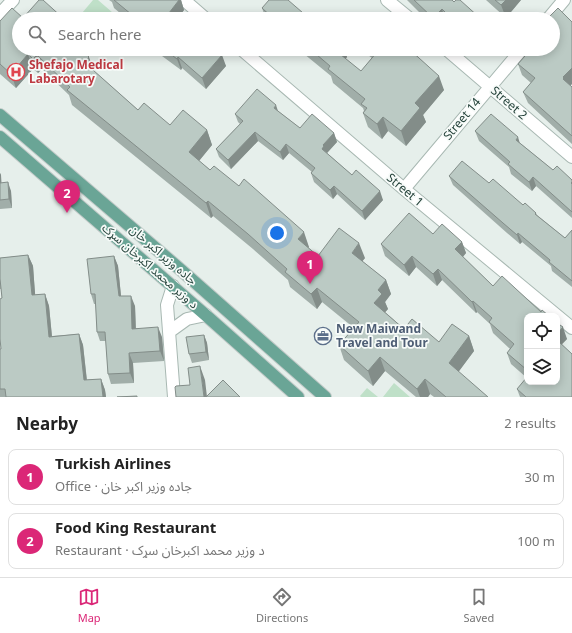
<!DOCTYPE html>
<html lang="en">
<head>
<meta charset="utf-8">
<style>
	body { margin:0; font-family:"Noto Sans","Noto Sans Arabic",sans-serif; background:#f6f6f6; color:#222 }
	.controls { position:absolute; right:12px; bottom:12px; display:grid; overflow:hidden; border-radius:8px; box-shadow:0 2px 10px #0003 }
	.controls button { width:36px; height:36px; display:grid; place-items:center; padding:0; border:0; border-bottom:1px solid #e0e0e0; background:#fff; color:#222; font:20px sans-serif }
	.you { position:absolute; left:277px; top:233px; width:14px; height:14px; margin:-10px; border:3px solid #fff; border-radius:50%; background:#1a73e8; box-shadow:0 0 0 6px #1a73e833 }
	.badge { display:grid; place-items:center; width:26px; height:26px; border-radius:50%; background:#db2777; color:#fff; font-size:13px; font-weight:700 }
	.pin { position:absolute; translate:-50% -33px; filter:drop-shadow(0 1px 2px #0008) }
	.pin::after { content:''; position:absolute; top:21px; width:14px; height:12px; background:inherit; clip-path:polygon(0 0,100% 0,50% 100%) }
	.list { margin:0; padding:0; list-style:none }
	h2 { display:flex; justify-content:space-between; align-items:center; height:52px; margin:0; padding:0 16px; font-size:17px }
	h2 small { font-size:13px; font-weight:400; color:#767676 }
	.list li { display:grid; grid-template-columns:26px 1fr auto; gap:12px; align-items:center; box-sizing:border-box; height:56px; margin:0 8px 8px; padding:0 8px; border:1px solid #e0e0e0; border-radius:8px }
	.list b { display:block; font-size:15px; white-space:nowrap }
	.list p { margin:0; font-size:13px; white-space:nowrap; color:#767676 }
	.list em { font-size:13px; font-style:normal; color:#767676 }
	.icon { flex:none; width:22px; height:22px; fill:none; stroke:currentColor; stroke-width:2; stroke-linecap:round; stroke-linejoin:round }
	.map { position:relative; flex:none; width:572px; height:397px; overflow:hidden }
	.search { position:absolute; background:#fff; box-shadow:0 2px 10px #0003; left:12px; right:12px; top:12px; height:44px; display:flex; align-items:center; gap:10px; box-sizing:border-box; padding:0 14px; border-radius:22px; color:#767676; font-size:15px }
	.sheet { height:180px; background:#fff }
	nav { display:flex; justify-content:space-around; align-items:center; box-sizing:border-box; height:56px; border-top:1px solid #e0e0e0; background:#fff; font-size:11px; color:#767676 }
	nav a { display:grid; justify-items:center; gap:2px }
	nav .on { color:#db2777 }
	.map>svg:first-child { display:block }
	.green { fill:#bfe0c8 }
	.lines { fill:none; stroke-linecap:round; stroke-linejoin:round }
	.minor-casing { stroke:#a8b8b2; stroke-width:14 }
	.major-casing { stroke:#c2cac8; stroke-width:14 }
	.minor { stroke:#fff; stroke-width:12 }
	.major { stroke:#6aa596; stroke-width:12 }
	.wall { fill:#a1aea9 }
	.shaded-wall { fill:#838d89 }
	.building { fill:#bbcac4; stroke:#838d89 }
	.labels { text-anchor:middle; stroke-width:3.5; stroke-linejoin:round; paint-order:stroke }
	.health-label { font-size:12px; font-weight:bold; fill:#be3a42; stroke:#f7fbf9; text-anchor:start }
	.street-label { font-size:12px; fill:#24423a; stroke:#f7fbf9 }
	.service-label { font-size:12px; font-weight:bold; fill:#4e5e75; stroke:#f7fbf9; text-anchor:start }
</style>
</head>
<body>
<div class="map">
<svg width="572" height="397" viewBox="0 0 572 397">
	<rect width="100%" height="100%" fill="#e6efeb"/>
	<path class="green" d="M 93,0 L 98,0 L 120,19 L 77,19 Z
		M 394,383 L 410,397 L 383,397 Z
		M 367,388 L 378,397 L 361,397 L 360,396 Z"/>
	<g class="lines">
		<defs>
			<path id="minor" d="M 184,0 L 206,19
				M 387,0 L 410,19
				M 0,14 L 13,0
				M 548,19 L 564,0
				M 241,49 L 404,189 L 572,328
				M 446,49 L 572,157
				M 404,189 L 522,49
				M 173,286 L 167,305 L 174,397
				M 169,332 L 187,319 L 206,315"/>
			<path id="major" d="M 0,115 L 181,270 L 325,397
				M 0,137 L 209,318 L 298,397"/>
		</defs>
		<use href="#minor" class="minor-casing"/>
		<use href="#major" class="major-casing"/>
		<use href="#minor" class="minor"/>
		<use href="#major" class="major"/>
	</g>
	<path class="wall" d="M 109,0 L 181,0 L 184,10 L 177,19 L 127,19 L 114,8 L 112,2 Z
		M 407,0 L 452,0 L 480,19 L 426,19 Z
		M 486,0 L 521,0 L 506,18 Z
		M 262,8 L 310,19 L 266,19 Z
		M 23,18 L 64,19 L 19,19 L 94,71 L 138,110 L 170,125 L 207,130 L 212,145 L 199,161 L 309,247 L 308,248 L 318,256 L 365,258 L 362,261 L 386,280 L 391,294 L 385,302 L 388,309 L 385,312 L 404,329 L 439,342 L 469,336 L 474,351 L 458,372 L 488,397 L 434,397 L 430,394 L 428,397 L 416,397 L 385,371 L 373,386 L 344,360 L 339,345 L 354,328 L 322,302 L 317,309 L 290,287 L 288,280 L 253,249 L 213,216 L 211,218 L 72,105 L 69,95 L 42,69 L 38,73 L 33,69 L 16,88 L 0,74 L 0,21 Z
		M 572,22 L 572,84 L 570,85 L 572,87 L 572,144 L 528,103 L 523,92 L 531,83 L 522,75 L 518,64 Z
		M 160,49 L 216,49 L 226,66 L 206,89 L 182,68 L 181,70 L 162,56 Z
		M 298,49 L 344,49 L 347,57 L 345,59 L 361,71 L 372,58 L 365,53 L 363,49 L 414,49 L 417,56 L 444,90 L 423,115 L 426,122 L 406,146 L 388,131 L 382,139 L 368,127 L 363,113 L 364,111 L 363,108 L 333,83 L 331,76 Z
		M 278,111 L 300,128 L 334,133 L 337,142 L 327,153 L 352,175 L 383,200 L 365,220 L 337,194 L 333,199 L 314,182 L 311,173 L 312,172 L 289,153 L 283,160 L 258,141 L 231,169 L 219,157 L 216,149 L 240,124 L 238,122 L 235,114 Z
		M 475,131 L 520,143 L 553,170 L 572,180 L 572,218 L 536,186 L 532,191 L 511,174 L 509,167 L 479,141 Z
		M 0,173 L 1,175 L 1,183 L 11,191 L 12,208 L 0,209 Z
		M 449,176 L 489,183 L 536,213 L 537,215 L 565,238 L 572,230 L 572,287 L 552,271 L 551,266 L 522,242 L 520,244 L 507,233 L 453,185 Z
		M 433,234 L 462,242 L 466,253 L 463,257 L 493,286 L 549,316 L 527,316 L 527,382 L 557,323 L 567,339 L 562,344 L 572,397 L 520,397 L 517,389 L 527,378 L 511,364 L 507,353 L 510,349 L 493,333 L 490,324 L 477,312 L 476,313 L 442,280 L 437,286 L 416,267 L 409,276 L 385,256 L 381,244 Z
		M 28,255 L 33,266 L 35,295 L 45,294 L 49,306 L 52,336 L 79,334 L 83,345 L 87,380 L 101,379 L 105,390 L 106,397 L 0,397 L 0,349 L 1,349 L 2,298 L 1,289 L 0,289 L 0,258 Z
		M 114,256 L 118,266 L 121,296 L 135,306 L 136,328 L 162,337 L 164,361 L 133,363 L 134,383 L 111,384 L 108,374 L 106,341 L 100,341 L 97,332 L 96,304 L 94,304 L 91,294 Z
		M 204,335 L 207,343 L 209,360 L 192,363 L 189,354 Z"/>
	<path class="shaded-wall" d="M 179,0 L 181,0 L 184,10 L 177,19 L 169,13 Z
		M 506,0 L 521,0 L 506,18 L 501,5 Z
		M 442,9 L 445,19 L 433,19 L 433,18 Z
		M 336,49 L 344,49 L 347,57 L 341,65 L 335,50 Z
		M 408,49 L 414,49 L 417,58 Z
		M 28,54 L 33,69 L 16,88 L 11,74 Z
		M 37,55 L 42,69 L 38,73 L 33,59 Z
		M 222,55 L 226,66 L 206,89 L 202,78 Z
		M 89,57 L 94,71 L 84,62 Z
		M 178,57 L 182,68 L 181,70 L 177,59 Z
		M 572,68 L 572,84 L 568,88 L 563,79 L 563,77 Z
		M 439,76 L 444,90 L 423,115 L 426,122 L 406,146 L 401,131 L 415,103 Z
		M 276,105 L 279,114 L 274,108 Z
		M 383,117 L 388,131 L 382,139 L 377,124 Z
		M 207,130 L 212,145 L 194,167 L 189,152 Z
		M 255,132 L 258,141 L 231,169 L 228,160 Z
		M 334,133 L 337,142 L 327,153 L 322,149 L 323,145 Z
		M 518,137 L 521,147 L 516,140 Z
		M 286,144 L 289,153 L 283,160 L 280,152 Z
		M 0,173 L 1,175 L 2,191 L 0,185 Z
		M 533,177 L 536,186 L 532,191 L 529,182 Z
		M 8,182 L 11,191 L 12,208 L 9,199 Z
		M 334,186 L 337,194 L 333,199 L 330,190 Z
		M 380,191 L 383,200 L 365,220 L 362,211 Z
		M 208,201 L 213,216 L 211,218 L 206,203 Z
		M 304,232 L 309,247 L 303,254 L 298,239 Z
		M 518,233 L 522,242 L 520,244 L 517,235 Z
		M 462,242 L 466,253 L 459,261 L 455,249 Z
		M 359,243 L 365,258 L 357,268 L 352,253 Z
		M 28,255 L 33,266 L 36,306 L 32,295 Z
		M 114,256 L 118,266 L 122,306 L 119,296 Z
		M 412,256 L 416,267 L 409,276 L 404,265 Z
		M 438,269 L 442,280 L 437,286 L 433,274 Z
		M 386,280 L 391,294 L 385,302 L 388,309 L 380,318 L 374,303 L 378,290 Z
		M 317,288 L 322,302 L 317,309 L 311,294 Z
		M 45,294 L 49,306 L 53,348 L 49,337 Z
		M 131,296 L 135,306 L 136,338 L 132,329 Z
		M 473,301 L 477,312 L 476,313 L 472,302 Z
		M 158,327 L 162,337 L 164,361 L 160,351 Z
		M 563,327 L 567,339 L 558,348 L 557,345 L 557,334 Z
		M 79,334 L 83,345 L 88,392 L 84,380 Z
		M 204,335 L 207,343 L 209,360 L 206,352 Z
		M 469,336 L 474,351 L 454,378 L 449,363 Z
		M 129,353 L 133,363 L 134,383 L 130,373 Z
		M 380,357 L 385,371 L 373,386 L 368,371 Z
		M 200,366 L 205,380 L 207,397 L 204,397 Z
		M 101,379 L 105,390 L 106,397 L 103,397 Z
		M 425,379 L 430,394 L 428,397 L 420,397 L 417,389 Z"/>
	<path class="building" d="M 39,0 L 43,0 L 64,19 L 19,19 L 19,49 L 81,49 L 89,57 L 84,62 L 138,110 L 144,103 L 170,125 L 183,110 L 207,130 L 189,152 L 210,170 L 214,166 L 239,186 L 244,179 L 304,232 L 298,239 L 318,256 L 339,228 L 359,243 L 352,253 L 386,280 L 378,290 L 382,294 L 374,303 L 404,329 L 412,319 L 439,342 L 452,324 L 469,336 L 449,363 L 488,397 L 446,397 L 425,379 L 417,389 L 380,357 L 368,371 L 339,345 L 359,322 L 317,288 L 311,294 L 285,272 L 287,269 L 248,234 L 208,201 L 206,203 L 67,90 L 70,87 L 37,55 L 33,59 L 28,54 L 11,74 L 0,64 L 0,21 L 12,8 L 23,18 Z
		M 114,0 L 179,0 L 169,13 L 177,19 L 137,19 Z
		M 269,0 L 288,0 L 310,19 L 274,19 L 262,8 Z
		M 414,0 L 452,0 L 454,2 L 456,0 L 460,0 L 480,18 L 479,19 L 452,19 L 442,9 L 433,18 Z
		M 495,0 L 506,0 L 501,5 Z
		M 558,8 L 572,22 L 572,68 L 563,77 L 564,78 L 563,79 L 572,87 L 572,136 L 523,92 L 535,78 L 518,64 L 531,49 L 553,49 L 553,19 L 547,19 Z
		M 376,17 L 379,19 L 374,19 Z
		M 164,49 L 216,49 L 222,55 L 202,78 L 178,57 L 177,59 Z
		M 310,49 L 336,49 L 335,50 L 361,71 L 377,52 L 373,49 L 409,49 L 439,76 L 415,103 L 420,108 L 401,131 L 383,117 L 377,124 L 363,113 L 367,108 L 361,104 L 365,99 L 328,69 L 330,66 Z
		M 257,89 L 276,105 L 274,108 L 300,128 L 312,114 L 334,133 L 323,145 L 324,146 L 322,149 L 352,175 L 356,170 L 380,191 L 362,211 L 334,186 L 330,190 L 311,173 L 315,168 L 286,144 L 280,152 L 255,132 L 228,160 L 216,149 L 243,121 L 235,114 Z
		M 491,114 L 518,137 L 516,140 L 553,170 L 557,166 L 572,180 L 572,182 L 571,183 L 572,184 L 572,212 L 533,177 L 529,182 L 508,164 L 510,162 L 475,131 Z
		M 462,161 L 489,183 L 493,179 L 523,205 L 525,203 L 536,213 L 535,214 L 565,238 L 572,230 L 572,281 L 549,262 L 550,260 L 518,233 L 517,235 L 503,223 L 449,176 Z
		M 8,182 L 9,199 L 0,200 L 0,183 Z
		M 409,213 L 433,234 L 442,224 L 462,242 L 455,249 L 493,286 L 502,276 L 541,312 L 542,310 L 549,316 L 527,316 L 527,370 L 507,353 L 514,344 L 489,322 L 492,318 L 473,301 L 472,302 L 438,269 L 433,274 L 412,256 L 404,265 L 381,244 Z
		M 28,255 L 32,295 L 45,294 L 49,337 L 79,334 L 84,380 L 101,379 L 103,397 L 6,397 L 5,389 L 0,389 L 0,349 L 1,349 L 0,339 L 0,299 L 2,298 L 0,279 L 0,258 Z
		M 114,256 L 119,296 L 131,296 L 132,329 L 158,327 L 160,351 L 129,353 L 130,373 L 108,374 L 105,332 L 97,332 L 95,294 L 91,294 L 87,259 Z
		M 557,323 L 563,327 L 557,334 Z
		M 204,335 L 206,352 L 189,354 L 186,337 Z
		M 557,340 L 572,354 L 572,397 L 526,397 L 517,389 L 527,377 L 527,382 L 557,382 Z
		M 200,366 L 204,397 L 176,397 L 175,387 L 176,386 L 190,385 L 188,368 Z
		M 223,380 L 240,397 L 206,397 Z
		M 137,396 L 137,397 L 117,397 Z"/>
	<defs>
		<symbol id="hospital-ring" viewBox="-11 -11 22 22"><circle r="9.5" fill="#f7fbf9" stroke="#e0444e" stroke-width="1.5"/><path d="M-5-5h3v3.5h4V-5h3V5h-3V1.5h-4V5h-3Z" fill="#e0444e"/></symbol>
		<symbol id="office-ring" viewBox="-11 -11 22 22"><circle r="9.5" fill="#f7fbf9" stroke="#5c6f8a" stroke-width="1.5"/><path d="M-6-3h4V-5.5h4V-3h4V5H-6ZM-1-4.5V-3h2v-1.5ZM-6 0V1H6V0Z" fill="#5c6f8a"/></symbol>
	</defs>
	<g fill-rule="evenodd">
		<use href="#hospital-ring" x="6" y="62" width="20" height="20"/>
		<use href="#office-ring" x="313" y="326" width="20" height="20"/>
	</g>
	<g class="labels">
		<g class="health-label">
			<text x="29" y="69">Shefajo Medical<tspan x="29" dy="14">Labarotary</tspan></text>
		</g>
		<g class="street-label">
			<text transform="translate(509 103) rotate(41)" y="4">Street 2</text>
			<text transform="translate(462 119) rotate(-50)" y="4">Street 14</text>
			<text transform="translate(405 190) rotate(40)" y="4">Street 1</text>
			<text transform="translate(163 255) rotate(41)" y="4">جاده وزیر اکبر خان</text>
			<text transform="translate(150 266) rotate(41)" y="4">د وزیر محمد اکبرخان سړک</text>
		</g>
		<g class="service-label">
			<text x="336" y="333">New Maiwand<tspan x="336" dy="14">Travel and Tour</tspan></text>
		</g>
	</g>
</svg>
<div class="controls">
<button><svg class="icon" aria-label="locate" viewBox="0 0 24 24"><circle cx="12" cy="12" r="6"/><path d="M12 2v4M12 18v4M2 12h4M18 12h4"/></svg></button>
<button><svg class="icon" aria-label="layers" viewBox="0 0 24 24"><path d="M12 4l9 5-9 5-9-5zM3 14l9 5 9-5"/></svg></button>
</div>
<div class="you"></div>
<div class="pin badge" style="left:310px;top:284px">1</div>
<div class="pin badge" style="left:67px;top:213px">2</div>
<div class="search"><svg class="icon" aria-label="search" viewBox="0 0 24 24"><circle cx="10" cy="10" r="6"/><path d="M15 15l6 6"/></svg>Search here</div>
</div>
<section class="sheet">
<h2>Nearby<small>2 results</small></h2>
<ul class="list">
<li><span class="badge">1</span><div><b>Turkish Airlines</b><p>Office · جاده وزیر اکبر خان</p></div><em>30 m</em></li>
<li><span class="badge">2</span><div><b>Food King Restaurant</b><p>Restaurant · د وزیر محمد اکبرخان سړک</p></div><em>100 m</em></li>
</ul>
</section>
<nav>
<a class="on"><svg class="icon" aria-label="map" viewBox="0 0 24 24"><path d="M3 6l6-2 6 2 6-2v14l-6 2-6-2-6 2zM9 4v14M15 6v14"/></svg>Map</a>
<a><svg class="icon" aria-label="directions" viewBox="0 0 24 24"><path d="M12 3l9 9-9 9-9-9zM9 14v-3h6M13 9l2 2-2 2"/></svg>Directions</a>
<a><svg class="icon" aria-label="saved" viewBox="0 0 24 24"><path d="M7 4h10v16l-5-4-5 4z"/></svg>Saved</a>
</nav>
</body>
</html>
